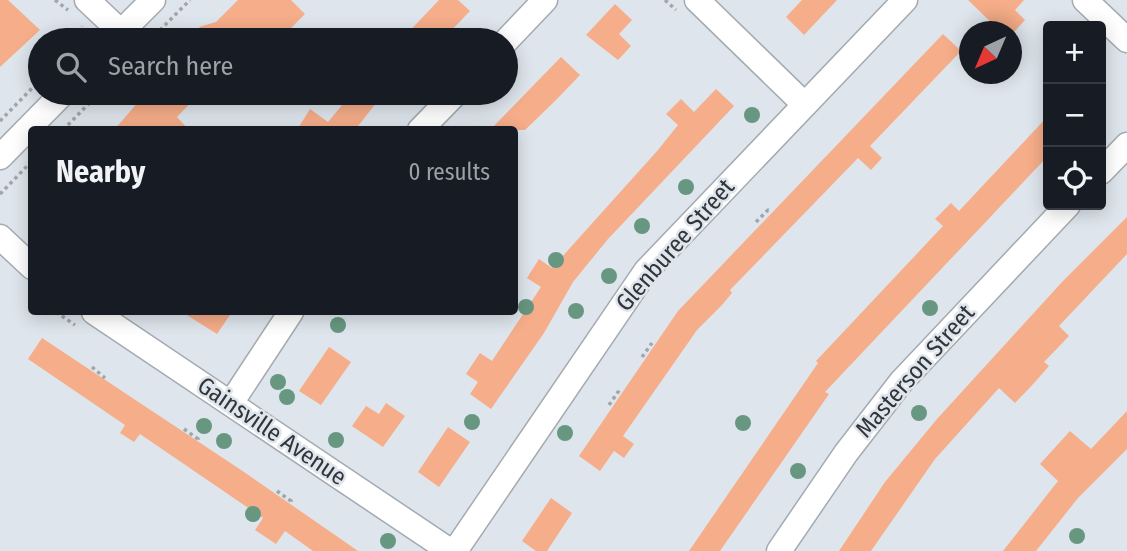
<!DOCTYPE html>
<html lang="en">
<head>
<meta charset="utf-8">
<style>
	body { margin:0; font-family:"Fira Sans Condensed",sans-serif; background:#20242c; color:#f1f3f6 }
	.controls { position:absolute; right:21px; top:21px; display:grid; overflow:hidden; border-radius:7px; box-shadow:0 4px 18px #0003 }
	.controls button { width:63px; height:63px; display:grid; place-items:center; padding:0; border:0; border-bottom:2px solid #363941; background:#171b24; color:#f1f3f6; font:35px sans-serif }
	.compass { position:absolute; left:959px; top:21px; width:63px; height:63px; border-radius:50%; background:#171b24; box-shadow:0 4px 18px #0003; rotate:224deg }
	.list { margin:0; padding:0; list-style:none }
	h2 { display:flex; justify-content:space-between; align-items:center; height:91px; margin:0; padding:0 28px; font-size:30px }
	h2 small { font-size:23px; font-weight:400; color:#9ea1a6 }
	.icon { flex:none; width:38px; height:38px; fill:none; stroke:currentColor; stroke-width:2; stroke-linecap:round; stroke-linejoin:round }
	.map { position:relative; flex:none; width:1127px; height:551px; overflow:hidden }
	.search { position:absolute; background:#171b24; box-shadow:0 4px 18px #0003; left:28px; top:28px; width:490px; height:77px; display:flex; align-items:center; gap:18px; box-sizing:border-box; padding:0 24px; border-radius:38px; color:#9ea1a6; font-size:26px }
	.panel { position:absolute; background:#171b24; box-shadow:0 4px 18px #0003; left:28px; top:126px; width:490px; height:189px; border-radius:7px }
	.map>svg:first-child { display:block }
	.building { fill:#f6ad89 }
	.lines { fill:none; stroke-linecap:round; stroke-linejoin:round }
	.street-casing { stroke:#a4aab0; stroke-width:27 }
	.path { stroke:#a1a6ac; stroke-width:3.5; stroke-dasharray:3.5 3.5; stroke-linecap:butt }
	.street { stroke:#fff; stroke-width:24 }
	.tree { fill:#679781 }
	.labels { text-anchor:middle; stroke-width:5; stroke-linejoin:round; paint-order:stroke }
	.street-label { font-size:24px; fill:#323537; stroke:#dee5ec }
</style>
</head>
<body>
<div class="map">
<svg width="1127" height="551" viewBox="0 0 1127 551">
	<rect width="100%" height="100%" fill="#dee5ec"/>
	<path class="building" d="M 0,0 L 8,0 L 40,30 L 0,67 Z
		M 238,0 L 291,0 L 305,14 L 291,28 L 302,40 L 271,40 L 261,31 L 252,40 L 210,40 L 199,27 L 216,22 Z
		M 439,0 L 458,0 L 470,11 L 442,40 L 401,40 Z
		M 802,0 L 837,0 L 804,35 L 786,17 Z
		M 968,0 L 1024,0 L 1015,10 L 1025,20 L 1014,32 L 1001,32 Z
		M 615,4 L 632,20 L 619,34 L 631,46 L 618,60 L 586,35 Z
		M 943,34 L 961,51 L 870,146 L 882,158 L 871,170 L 858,158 L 730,290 L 732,293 L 722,305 L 697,330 L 623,436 L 634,444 L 624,458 L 614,451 L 600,471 L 579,456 L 678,311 Z
		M 561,57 L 580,75 L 556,100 L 525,130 L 490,130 Z
		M 716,89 L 734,106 L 608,239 L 573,282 L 544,333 L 491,409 L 470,394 L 478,382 L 466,374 L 480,353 L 492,361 L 541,287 L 527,278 L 539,259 L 552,268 L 658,150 L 678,125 L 666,114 L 681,99 L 694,112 Z
		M 146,93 L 200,93 L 177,117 L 189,130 L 114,130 Z
		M 352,93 L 384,93 L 355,130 L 297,130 L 310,109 L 328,122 Z
		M 1048,116 L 1048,156 L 825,392 L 829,394 L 720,551 L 689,551 L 818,363 L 816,361 L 943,226 L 935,219 L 951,203 L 959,211 Z
		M 1127,217 L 1127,254 L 1059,326 L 1069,336 L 1044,362 L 1049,366 L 1035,382 L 1015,403 L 999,388 L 935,459 L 871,551 L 839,551 L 885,482 L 937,419 L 1062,282 Z
		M 182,312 L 232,312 L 217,334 Z
		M 42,338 L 244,472 L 358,551 L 313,551 L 285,531 L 276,544 L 255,530 L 263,518 L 140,434 L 134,442 L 120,433 L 125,425 L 28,359 Z
		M 329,347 L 351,362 L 321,405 L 299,391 Z
		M 386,403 L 405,416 L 383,447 L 352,426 L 366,406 L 379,414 Z
		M 1127,411 L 1127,449 L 1078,498 L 1036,551 L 1003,551 L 1058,481 L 1040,464 L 1070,431 L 1091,449 Z
		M 448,427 L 470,442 L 439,487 L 418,472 Z
		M 551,498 L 572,513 L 547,551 L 536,551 L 522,541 Z"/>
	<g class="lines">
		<defs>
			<path id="street" d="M 87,0 L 121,32
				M 697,0 L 804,104
				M 1085,0 L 1127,40
				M 113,40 L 153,0
				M 506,41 L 545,0
				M 420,130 L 456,93
				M 0,157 L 63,93
				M 1101,172 L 1127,145
				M 0,237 L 32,267
				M 94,312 L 450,551
				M 231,403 L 291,312
				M 455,551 L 646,271 L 905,0
				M 779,551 L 846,453 L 901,382 L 1068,205"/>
		</defs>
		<use href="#street" class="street-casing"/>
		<path class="path" d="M 55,0 L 68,10
			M 665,0 L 676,10
			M 79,40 L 82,26
			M 150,40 L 190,0
			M 478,40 L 486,32
			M 506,71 L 514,63
			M 477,101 L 485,93
			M 0,121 L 40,80
			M 63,130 L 99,93
			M 0,194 L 32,161
			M 756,222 L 768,210 L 771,212
			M 56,312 L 75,325
			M 642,357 L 652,343
			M 92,367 L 105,378
			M 609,405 L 618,392 L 621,394
			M 184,429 L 198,439 L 196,442
			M 277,491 L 291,501 L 289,504"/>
		<use href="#street" class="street"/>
	</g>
	<g class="tree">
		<circle cx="752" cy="115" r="8"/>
		<circle cx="686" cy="187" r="8"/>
		<circle cx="642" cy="226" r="8"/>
		<circle cx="556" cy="260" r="8"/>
		<circle cx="609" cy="276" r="8"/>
		<circle cx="526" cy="307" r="8"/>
		<circle cx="930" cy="308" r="8"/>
		<circle cx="576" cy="311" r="8"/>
		<circle cx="338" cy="325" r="8"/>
		<circle cx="278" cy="382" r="8"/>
		<circle cx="287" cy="397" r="8"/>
		<circle cx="919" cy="413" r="8"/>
		<circle cx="472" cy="422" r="8"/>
		<circle cx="743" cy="423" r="8"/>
		<circle cx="204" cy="426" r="8"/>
		<circle cx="565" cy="433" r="8"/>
		<circle cx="336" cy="440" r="8"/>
		<circle cx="224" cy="441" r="8"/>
		<circle cx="798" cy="471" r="8"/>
		<circle cx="253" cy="514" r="8"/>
		<circle cx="1077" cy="536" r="8"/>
		<circle cx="388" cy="541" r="8"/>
	</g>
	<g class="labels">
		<g class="street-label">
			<text transform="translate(675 245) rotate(-49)" y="8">Glenburee Street</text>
			<text transform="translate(915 371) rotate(-49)" y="8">Masterson Street</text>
			<text transform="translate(272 431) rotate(34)" y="8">Gainsville Avenue</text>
		</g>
	</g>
</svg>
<div class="controls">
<button>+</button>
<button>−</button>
<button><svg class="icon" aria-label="locate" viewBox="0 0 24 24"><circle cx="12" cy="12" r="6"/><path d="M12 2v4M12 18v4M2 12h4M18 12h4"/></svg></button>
</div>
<svg class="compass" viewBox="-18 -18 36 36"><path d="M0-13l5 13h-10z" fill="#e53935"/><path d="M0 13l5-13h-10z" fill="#9ea1a6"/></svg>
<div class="search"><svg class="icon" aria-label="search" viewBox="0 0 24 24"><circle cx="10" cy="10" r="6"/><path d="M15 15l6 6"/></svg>Search here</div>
<section class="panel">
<h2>Nearby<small>0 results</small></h2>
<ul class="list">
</ul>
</section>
</div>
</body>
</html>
